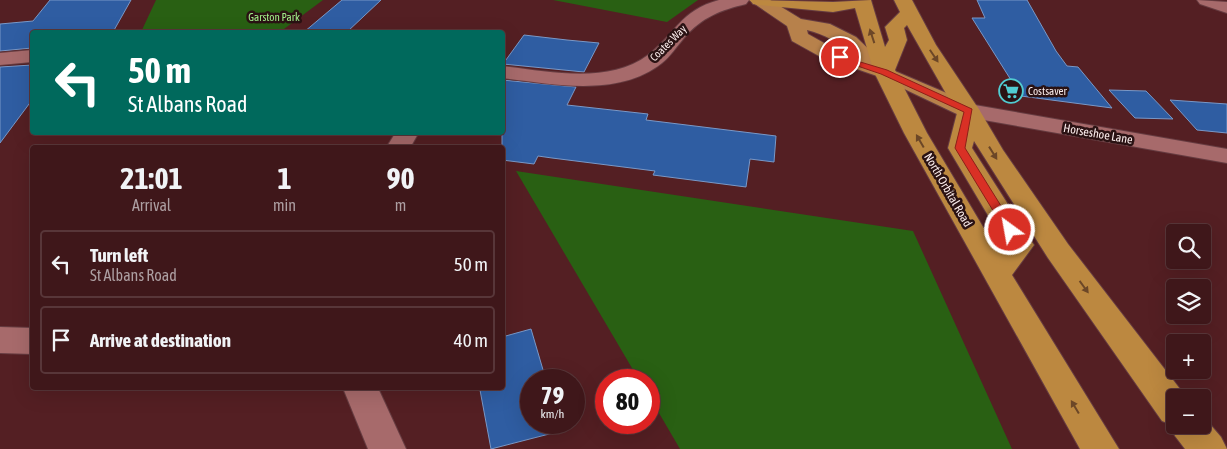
<!DOCTYPE html>
<html lang="en">
<head>
<meta charset="utf-8">
<style>
  body { margin:0; font-family:"Asap Condensed",sans-serif; background:#462023; color:#f1f3f6; height:100vh; display:flex; flex-direction:column; font-size:19px; white-space:nowrap }
  * { box-sizing:border-box; margin:0 }
  p { font-size:16px; color:#ad9fa2 }
  .icon { flex:none; width:28px; height:28px; fill:none; stroke:currentColor; stroke-width:2; stroke-linecap:round; stroke-linejoin:round }
  .map { position:relative; flex:1; overflow:hidden }
  .details { position:absolute; left:30px; top:145px; width:475px; height:245px; display:flex; flex-direction:column; background:#3f171a; border-radius:5px; box-shadow:0 5px 20px #0002,0 0 0 1px #583639 }
  .details>* { flex:none }
  .hud { position:absolute; left:30px; top:30px; width:475px; height:105px; border-radius:5px; box-shadow:0 5px 20px #0002,0 0 0 1px #583639; background:#00695c; color:#fff; overflow:hidden }
  .buttons { position:absolute; left:1166px; top:224px; display:grid; gap:10px }
  .buttons a { display:grid; place-items:center; width:45px; height:45px; border-radius:5px; background:#3f171a; box-shadow:0 5px 20px #0002,0 0 0 1px #583639; font-size:25px }
  .speed { position:absolute; left:520px; top:369px; display:flex; gap:10px; font-size:25px; font-weight:700; text-align:center }
  .speed>* { display:grid; place-content:center; width:65px; height:65px; border-radius:50%; background:#3f171a; box-shadow:0 5px 20px #0002,0 0 0 1px #583639; line-height:1 }
  .speed small { font-size:12px; font-weight:400 }
  .speed .limit { border:8px solid #d22; background:#fff; color:#111 }
  .pin { position:absolute; display:grid; place-items:center; width:42px; height:42px; color:#fff; margin:-21px; border:2px solid #fff; border-radius:50%; box-shadow:0 1px 5px #0007 }
  .me { position:absolute; width:55px; margin:-28px; rotate:328deg; stroke-linejoin:round; filter:drop-shadow(0 0 4px #0008) }
  .turn { display:flex; align-items:center; gap:18px; height:105px; padding:0 15px; font-size:22px }
  .turn .icon { width:65px; height:65px; stroke-width:2.5 }
  .turn b { display:block; font-size:35px; line-height:42px }
  .eta { display:flex; justify-content:space-evenly; align-items:center; height:85px; text-align:center }
  .eta b { font-size:30px; font-weight:700; line-height:35px }
  ul { padding:0; list-style:none }
  li { display:flex; align-items:center; gap:15px; height:68px; margin:0 10px 8px; padding:0 5px; border:2px solid #583639; border-radius:5px }
  li div { flex:1 }
  li b { display:block; font-size:19px }
  li em { font-style:normal }
  .map>svg:first-child { display:block }
  .green { fill:#296013 }
  .building { fill:#2f5da2; stroke:#7998c7 }
  .lines { fill:none; stroke-linecap:round; stroke-linejoin:round }
  .minor-casing { stroke:#663c41; stroke-width:2 }
  .tertiary-casing { stroke:#663c41; stroke-width:2 }
  .primary-casing { stroke:#663c41; stroke-width:2 }
  .trunk-casing { stroke:#663c41; stroke-width:2 }
  .minor { fill:#a76a6b; fill-rule:evenodd }
  .tertiary { fill:#a76a6b; fill-rule:evenodd }
  .primary { fill:#b7814b; fill-rule:evenodd }
  .trunk { fill:#bc8840; fill-rule:evenodd }
  .oneway { fill:#6c4727 }
  .route { fill:#d93025; stroke:#8d1f18 }
  .labels { text-anchor:middle; dominant-baseline:central; stroke-width:5; stroke-linejoin:round; paint-order:stroke }
  .far-park-label { font-size:11px; fill:#a2ef8a; stroke:#2a1213 }
  .far-street-label { font-size:11px; fill:#fceeed; stroke:#2a1213 }
  .far-poi-label { font-size:11px; fill:#fceeed; stroke:#2a1213; text-anchor:start }
  .street-label { font-size:12px; fill:#fceeed; stroke:#2a1213 }
</style>
</head>
<body>
<div class="map">
<svg width="1227" height="449" viewBox="0 0 1227 449">
  <rect width="100%" height="100%" fill="#541f23"/>
  <g class="green">
    <path d="M156,0H323L280,32L216,31L141,32Z"/>
    <path d="M553,0H698L667,22Z"/>
    <path d="M516,171L913,231L1012,449H680L649,396V380H639Z"/>
  </g>
  <g class="building">
    <path d="M50,0H131L113,32H32V48L0,51V24L33,21Z"/>
    <path d="M342,0H381L347,32H304Z"/>
    <path d="M977,0H1027L1056,51L1067,66L1078,67L1112,108L1021,96L972,18H985Z"/>
    <path d="M524,35L567,40L599,43L584,72L503,64Z"/>
    <path d="M32,65V100L0,143V67Z"/>
    <path d="M502,80L576,87L567,105L648,114L646,120L776,136L774,162L750,159L746,187L653,175L655,171L552,158L538,156L534,164L502,160Z"/>
    <path d="M1109,90L1146,91L1173,119L1135,118Z"/>
    <path d="M1170,100L1227,104V133L1197,130Z"/>
    <path d="M531,329L546,380H531V422H554L557,432L491,449L480,390L502,388V337Z"/>
  </g>
  <g class="lines">
    <g class="minor-casing">
      <g id="minor">
        <path d="M719,0H749L746,4C721,10 702,17 684,38C677,46 670,57 662,63C618,98 553,84 502,78V66C548,71 608,85 648,55C677,33 679,11 719,0Z"/>
        <path d="M1197,0L1227,2V13L1200,4Z"/>
        <path d="M32,50V62L0,65V53Z"/>
        <path d="M396,132H419L410,148H386Z"/>
        <path d="M0,327L32,328V354L0,353Z"/>
        <path d="M343,388H378L406,449H368Z"/>
      </g>
    </g>
    <g class="tertiary-casing">
      <path id="tertiary" d="M969,104L1227,149V163L961,116L958,111L961,106Z"/>
    </g>
    <g class="primary-casing">
      <path id="primary" d="M749,0H770L801,19L830,24L856,37L879,59L876,63L977,106L980,111L977,116L969,118L961,116L877,76L819,56L792,41L787,26ZM807,30C824,34 840,43 853,55L833,48L808,34Z"/>
    </g>
    <g class="trunk-casing">
      <path id="trunk" d="M750,0L833,2L871,0L885,47L889,40L885,27L900,12L894,0H912L936,45L980,111L1003,150L1068,244L1187,398H1175V425H1202V415L1221,437L1227,449H1185L1175,436L1170,424L1162,421L1048,258L974,141L972,148L1034,245L1012,275L1119,449H1080L904,133L874,72L855,8L833,12L759,5L753,4ZM907,25L957,113L948,148L1005,244L998,252L927,133L895,70L907,40L904,28Z"/>
    </g>
    <use href="#minor" class="minor"/>
    <use href="#tertiary" class="tertiary"/>
    <use href="#primary" class="primary"/>
    <use href="#trunk" class="trunk"/>
  </g>
  <defs><path id="oneway-solid" d="M-6-.8H1V-3.2L6.5 0L1 3.2V.8H-6Z" transform="scale(1.25)"/></defs>
  <g class="oneway">
    <use href="#oneway-solid" transform="translate(872 36) rotate(-108)"/>
    <use href="#oneway-solid" transform="translate(934 56) rotate(56)"/>
    <use href="#oneway-solid" transform="translate(920 141) rotate(-120)"/>
    <use href="#oneway-solid" transform="translate(993 153) rotate(58)"/>
    <use href="#oneway-solid" transform="translate(1084 287) rotate(54)"/>
    <use href="#oneway-solid" transform="translate(1075 407) rotate(-121)"/>
  </g>
  <path class="route" d="M837,55L887,70L972,109L965,148L1016,230L1014,232H1006L955,148L964,112L881,74L837,59Z"/>
  <defs>
    <g id="supermarket-ring" transform="scale(1.25)"><circle r="9.5" fill="#2a1213" stroke="#51ccd1" stroke-width="1.5"/><path d="M-6-5.5h2.5l.6 2H6L4.5 2H-2.5L-4.4-4H-6ZM-1.5 3.2a1.3 1.3 0 1 0 .1 0ZM3 3.2a1.3 1.3 0 1 0 .1 0Z" fill="#51ccd1"/></g>
  </defs>
  <g fill-rule="evenodd">
    <use href="#supermarket-ring" x="1011" y="91"/>
  </g>
  <g class="labels">
    <g class="far-park-label">
      <text x="274" y="17">Garston Park</text>
    </g>
    <g class="far-street-label">
      <text transform="translate(668 43) rotate(-45)">Coates Way</text>
    </g>
    <g class="far-poi-label">
      <text x="1028" y="91">Costsaver</text>
    </g>
    <g class="street-label">
      <text transform="translate(1098 134) rotate(10)">Horseshoe Lane</text>
      <text transform="translate(948 190) rotate(60)">North Orbital Road</text>
    </g>
  </g>
</svg>
<div class="buttons">
<a><svg class="icon" aria-label="search" viewBox="0 0 24 24"><circle cx="10" cy="10" r="6"/><path d="M15 15l6 6"/></svg></a>
<a><svg class="icon" aria-label="layers" viewBox="0 0 24 24"><path d="M12 4l9 5-9 5-9-5zM3 14l9 5 9-5"/></svg></a>
<a>+</a>
<a>−</a>
</div>
<div class="speed"><div>79<small>km/h</small></div><div class="limit">80</div></div>
<div class="pin" style="left:840px;top:57px;background:#d93025"><svg class="icon" aria-label="arrive" viewBox="0 0 24 24"><path d="M6 21V4h12l-3 4 3 4H6"/></svg></div>
<svg class="me" style="left:1010px;top:230px" viewBox="-20 -20 40 40"><circle r="17" fill="#d93025" stroke="#fff" stroke-width="3"/><path d="M0-11L8 9 0 5-8 9z" fill="#fff"/></svg>
<div class="hud">
<div class="turn"><svg class="icon" aria-label="left" viewBox="0 0 24 24"><path d="M17 20v-9H6M10 6l-5 5 5 5"/></svg><div><b>50 m</b>St Albans Road</div></div>
</div>
<section class="details">
<div class="eta">
<div><b>21:01</b><p>Arrival</p></div>
<div><b>1</b><p>min</p></div>
<div><b>90</b><p>m</p></div>
</div>
<ul>
<li><svg class="icon" aria-label="left" viewBox="0 0 24 24"><path d="M17 20v-9H6M10 6l-5 5 5 5"/></svg><div><b>Turn left</b><p>St Albans Road</p></div><em>50 m</em></li>
<li><svg class="icon" aria-label="arrive" viewBox="0 0 24 24"><path d="M6 21V4h12l-3 4 3 4H6"/></svg><div><b>Arrive at destination</b></div><em>40 m</em></li>
</ul>
</section>
</div>
</body>
</html>
